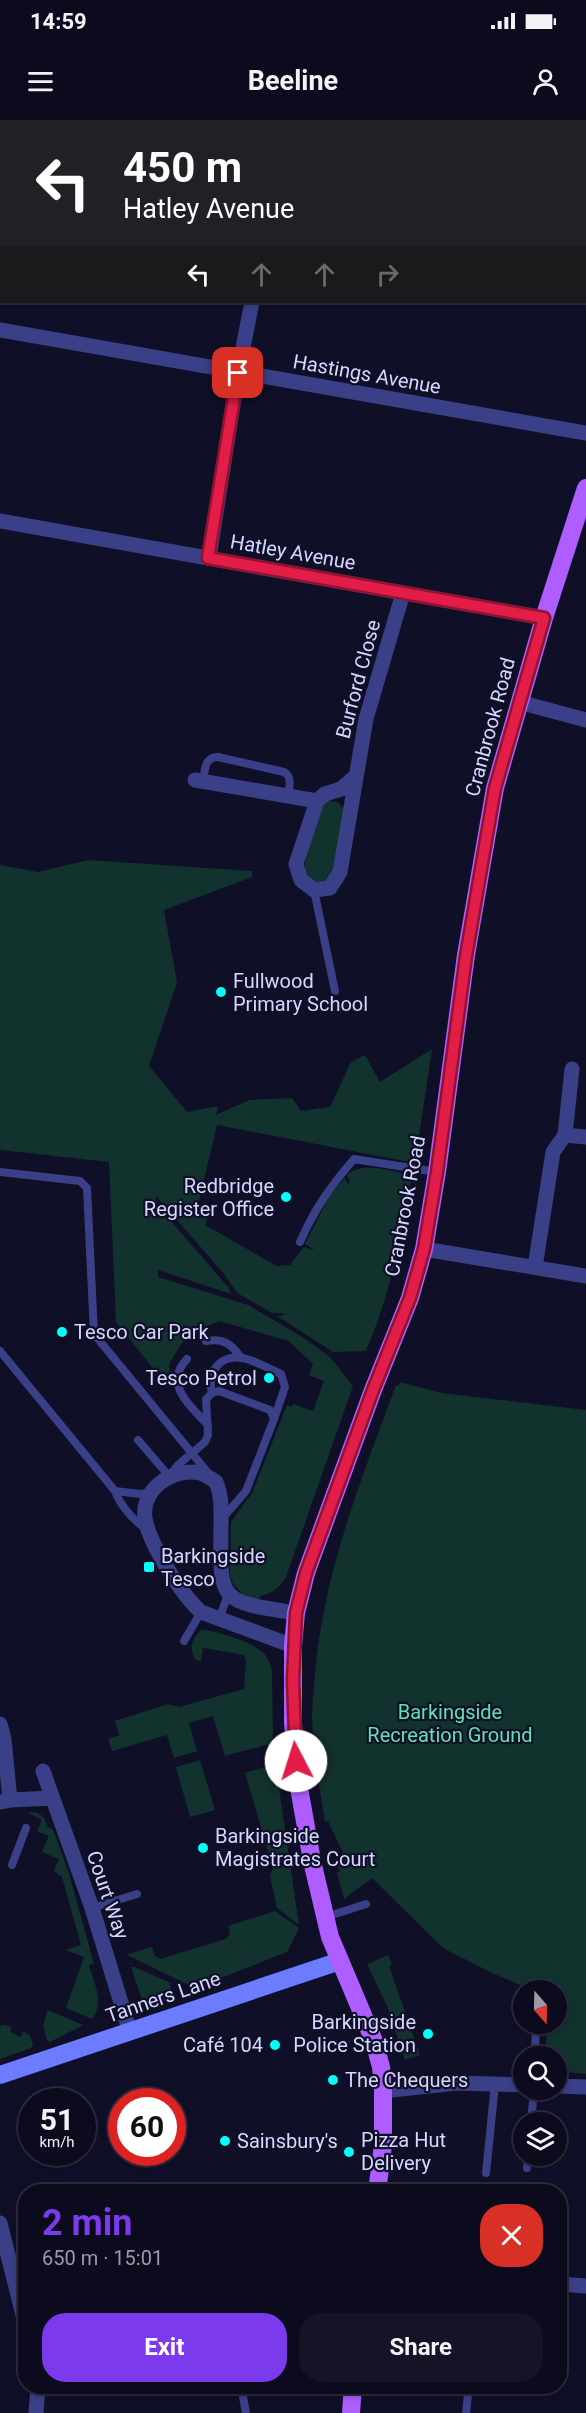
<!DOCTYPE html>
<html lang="en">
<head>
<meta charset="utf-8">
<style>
  body { margin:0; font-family:Roboto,sans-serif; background:#151427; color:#f1f3f6; height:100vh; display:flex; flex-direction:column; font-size:22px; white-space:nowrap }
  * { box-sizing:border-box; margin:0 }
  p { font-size:20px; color:#9a9ba4 }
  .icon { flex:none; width:33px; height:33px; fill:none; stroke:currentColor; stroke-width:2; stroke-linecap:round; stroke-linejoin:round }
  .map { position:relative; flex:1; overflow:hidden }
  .side { position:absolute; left:18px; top:2064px; width:549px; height:210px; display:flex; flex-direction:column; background:#0c0b1e; border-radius:24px; box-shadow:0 3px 9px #0003,0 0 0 2px #2c2b3c }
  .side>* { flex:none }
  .hud { position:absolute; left:0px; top:0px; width:586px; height:183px; box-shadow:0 3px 9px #0003,0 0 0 2px #2c2b3c; background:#202124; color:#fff; overflow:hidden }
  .needle { width:39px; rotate:160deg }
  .fabs { position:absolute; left:513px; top:1860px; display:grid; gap:12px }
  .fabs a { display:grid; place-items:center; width:54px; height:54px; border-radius:50%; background:#0c0b1e; box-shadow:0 3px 9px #0003,0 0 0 2px #2c2b3c; font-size:30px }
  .speed { position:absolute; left:18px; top:1968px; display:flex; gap:12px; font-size:30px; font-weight:700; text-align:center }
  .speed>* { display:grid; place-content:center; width:78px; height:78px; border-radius:50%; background:#0c0b1e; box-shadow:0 3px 9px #0003,0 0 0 2px #2c2b3c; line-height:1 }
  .speed small { font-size:15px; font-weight:400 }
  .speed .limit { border:9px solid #d22; background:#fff; color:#111 }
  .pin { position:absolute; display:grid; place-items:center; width:51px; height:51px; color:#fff; margin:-26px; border-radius:12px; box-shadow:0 3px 9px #0006 }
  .me { position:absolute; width:66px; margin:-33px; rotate:355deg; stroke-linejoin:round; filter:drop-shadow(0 0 4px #0008) }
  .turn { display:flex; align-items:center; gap:21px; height:126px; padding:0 24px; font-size:27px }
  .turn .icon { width:78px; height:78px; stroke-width:2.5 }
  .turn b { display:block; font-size:42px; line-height:51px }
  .lanes { display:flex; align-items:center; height:57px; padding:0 24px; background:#0003; justify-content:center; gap:30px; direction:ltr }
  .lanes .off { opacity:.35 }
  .round { display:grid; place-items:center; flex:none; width:63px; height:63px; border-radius:24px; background:#151427 }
  .headline { display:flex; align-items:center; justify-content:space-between; height:102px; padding:0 24px }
  h1 { font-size:36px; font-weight:700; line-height:45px; color:#7c3aed }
  .primary-button { display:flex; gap:12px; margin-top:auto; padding:12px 24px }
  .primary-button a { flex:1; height:69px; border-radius:24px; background:#7c3aed; color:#fff; font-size:24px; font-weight:700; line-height:69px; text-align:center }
  .primary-button a+a { background:#151427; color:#f1f3f6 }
  .status { display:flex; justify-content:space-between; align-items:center; height:42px; padding:0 30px; background:#0c0b1e; direction:ltr }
  .status svg { height:16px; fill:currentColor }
  header { display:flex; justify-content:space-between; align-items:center; height:78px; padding:0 24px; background:#0c0b1e; font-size:27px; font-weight:700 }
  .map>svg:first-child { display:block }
  .green { fill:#12322d }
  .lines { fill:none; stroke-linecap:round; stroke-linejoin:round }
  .lane { stroke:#394088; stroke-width:8 }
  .street { stroke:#394088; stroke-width:15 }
  .secondary { stroke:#6d7cff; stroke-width:18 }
  .primary { stroke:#ae5dff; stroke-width:18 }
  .route-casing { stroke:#92132f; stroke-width:15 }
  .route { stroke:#e11d48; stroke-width:10 }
  .poi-dot { fill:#02fff8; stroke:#100f28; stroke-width:2 }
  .labels { text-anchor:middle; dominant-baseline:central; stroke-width:4.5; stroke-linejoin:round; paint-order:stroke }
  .street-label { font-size:20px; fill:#d6d7ff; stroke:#100f28 }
  .poi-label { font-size:20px; fill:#d6d7ff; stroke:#100f28; text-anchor:start }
  .park-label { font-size:20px; fill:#5ee3b1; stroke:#100f28 }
</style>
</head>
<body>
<div class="status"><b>14:59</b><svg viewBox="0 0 49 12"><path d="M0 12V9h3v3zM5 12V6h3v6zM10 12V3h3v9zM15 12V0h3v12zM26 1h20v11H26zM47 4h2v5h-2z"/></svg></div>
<header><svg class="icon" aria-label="menu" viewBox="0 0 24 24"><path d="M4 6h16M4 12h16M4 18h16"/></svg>Beeline<svg class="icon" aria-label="person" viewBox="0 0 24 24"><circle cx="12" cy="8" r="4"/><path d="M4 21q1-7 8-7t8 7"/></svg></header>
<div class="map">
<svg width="586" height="2293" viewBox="0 0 586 2293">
  <rect width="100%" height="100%" fill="#100f28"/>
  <g class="green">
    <path d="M328,681C337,681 341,683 344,691L334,751L326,761C284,772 318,703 323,686Z"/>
    <path d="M88,740L252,751V757L164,790L177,862L149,946L187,992L218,986L216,995L249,980L292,978L301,991L330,987L351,942L365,935L380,962L432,929L415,1043L217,1005L197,1089L210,1093L205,1105L277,1146L290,1145L304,1127L315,1130L305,1124L330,1075L345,1058L348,1064L350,1063L347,1055C363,1041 393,1051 412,1056C402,1116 390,1175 366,1231L333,1232L277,1196L284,1195L283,1193H272L237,1173L224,1154L156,1076V1084L229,1168L231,1174L158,1150V1157L248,1185L304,1218L330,1237L353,1266L286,1457C279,1468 273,1473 260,1476V1480L246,1477L233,1464L230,1455L231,1402L252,1373L287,1285L292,1287L293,1284L313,1291L324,1261L309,1255L313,1244L289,1221L219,1201L187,1215L170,1242L168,1267L116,1202L109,1042L0,1030V745L38,752Z"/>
    <path d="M400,1262L441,1273L586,1290V1954L557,1951L556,1936H544L548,1904H556V1870H532L490,1852L443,1828L372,1758L344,1779L337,1753L340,1751L338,1747L342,1745L341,1742L346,1739L328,1701H325C319,1667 313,1631 312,1597C312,1583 314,1569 315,1555C323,1454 361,1360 396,1265L398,1266Z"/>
    <path d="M201,1510C215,1510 251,1522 261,1531C268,1537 271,1543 272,1552L273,1623L225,1636L213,1596L189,1603L197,1631L174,1638L167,1615L112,1631L108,1619L119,1615L115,1601L168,1584L179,1587L244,1569L246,1540L244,1535L203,1528L201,1541L196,1540C188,1530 192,1518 201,1510Z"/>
    <path d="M200,1640L215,1690L190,1697L176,1647Z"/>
    <path d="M276,1644L277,1654L299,1805L277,1788L270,1756L273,1748L245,1653Z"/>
    <path d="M27,1692C40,1692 43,1694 48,1707L53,1710L68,1750L94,1844L89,1845C94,1863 105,1883 92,1899L66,1888L84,1837L65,1830L81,1825L62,1757L54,1751L59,1739L42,1732L49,1716L37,1711L42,1700Z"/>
    <path d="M275,1791L299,1808L287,1832L195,1868L129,1836L128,1834L152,1827L154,1835L160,1839L226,1819L230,1814L228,1806Z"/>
    <path d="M388,1835L392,1844L389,1846L420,1935L405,1940L387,1886L367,1844Z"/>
    <path d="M131,1847H134L169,1862L174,1877L151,1886L143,1883Z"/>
    <path d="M48,1890L83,1905L50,1922L47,1921L43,1905Z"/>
    <path d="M4,1905L12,1907L10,1912L21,1917L23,1911L30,1916L33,1925L31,1928L0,1939V1906Z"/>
  </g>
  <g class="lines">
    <g class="lane">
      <path d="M203,662C205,650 204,637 218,637L284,652C293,657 289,668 288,677"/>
      <path d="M314,770L335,871"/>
      <path d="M0,1052L80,1061L87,1068L94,1214L209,1354"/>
      <path d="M300,1122C315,1088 330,1067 354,1039L437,1052"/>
      <path d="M206,1221C223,1218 232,1224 241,1238"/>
      <path d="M0,1231L115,1371C120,1385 133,1400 145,1408"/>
      <path d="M187,1239C163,1264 190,1286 208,1305"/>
      <path d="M212,1273C207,1253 219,1234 242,1238C255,1240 269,1249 281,1254L285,1267L274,1299"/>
      <path d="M138,1320L169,1356L178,1345L205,1322L208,1315L206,1279L212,1273L219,1271L270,1290L274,1299L246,1371L222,1399"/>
      <path d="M115,1371L140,1374L149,1373"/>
      <path d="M219,1499L228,1475"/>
      <path d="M184,1521L201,1492"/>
      <path d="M12,1745L26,1708"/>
      <path d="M92,1788L137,1774"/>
      <path d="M326,1797L366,1784"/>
      <path d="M535,1936L536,1904"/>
      <path d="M531,2002L534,1970"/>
      <path d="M527,2048L528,2036"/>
      <path d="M486,2053L495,1964"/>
      <path d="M241,2266L246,2293"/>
      <path d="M466,2293L469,2266"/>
    </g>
    <g class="street">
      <path d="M149,2V0"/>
      <path d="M0,19H2"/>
      <path d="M585,134L586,135"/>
      <path d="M0,210L586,313"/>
      <path d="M0,401L544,498"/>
      <path d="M209,438L238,253L252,182"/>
      <path d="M519,582L586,600"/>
      <path d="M356,656L341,669L325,674L317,681L296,744L301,760L314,770L330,768L340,752L366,599L403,473"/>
      <path d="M195,660L317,681"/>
      <path d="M565,1015L572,949"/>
      <path d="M424,1129L586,1156"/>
      <path d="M535,1147L553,1032L565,1015L586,1017"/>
      <path d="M293,1526L201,1492C182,1475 149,1424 145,1398C141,1369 173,1347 200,1353C205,1354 211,1359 216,1362C222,1376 221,1389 221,1403C220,1482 217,1481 296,1493"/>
      <path d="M0,1604L4,1619L10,1680"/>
      <path d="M43,1651L92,1788L130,1912"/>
      <path d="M1,1682L10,1680L52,1678"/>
      <path d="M556,1966L586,1967"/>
      <path d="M383,1971L456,1963L524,1965"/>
      <path d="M0,2103L26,2207"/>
      <path d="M560,2164L586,2166"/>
      <path d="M36,2293L38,2266"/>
    </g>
    <path class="secondary" d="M0,1955L340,1841"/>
    <g class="primary">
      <path d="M377,2072L383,2025V1971L381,1947L374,1921L330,1817L312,1741L298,1662L293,1603V1526L296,1493L306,1453L373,1270L410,1178L424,1129L437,1052L466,835L495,668L544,498L586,368"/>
      <path d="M351,2293L353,2266"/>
    </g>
  </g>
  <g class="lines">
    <g class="route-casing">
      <path id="route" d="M238,253L208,438L544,498L495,668L466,836L437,1052L424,1129L410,1178L373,1270L306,1453L296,1493L293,1560L296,1641"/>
    </g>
    <use href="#route" class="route"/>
  </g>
  <g class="poi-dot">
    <circle cx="221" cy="872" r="6"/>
    <circle cx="286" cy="1077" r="6"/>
    <circle cx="62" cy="1212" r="6"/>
    <circle cx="269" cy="1258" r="6"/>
    <rect x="143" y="1441" width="12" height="12" rx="3"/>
    <circle cx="203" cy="1728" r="6"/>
    <circle cx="428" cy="1914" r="6"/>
    <circle cx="275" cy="1925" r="6"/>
    <circle cx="333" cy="1960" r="6"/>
    <circle cx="225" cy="2021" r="6"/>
    <circle cx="349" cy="2032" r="6"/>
  </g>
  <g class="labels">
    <g class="street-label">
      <text transform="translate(367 254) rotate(10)">Hastings Avenue</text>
      <text transform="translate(293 432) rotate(10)">Hatley Avenue</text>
      <text transform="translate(358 559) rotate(-75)">Burford Close</text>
      <text transform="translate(490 607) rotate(-75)">Cranbrook Road</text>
      <text transform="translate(405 1086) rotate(-79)">Cranbrook Road</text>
      <text transform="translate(108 1775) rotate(71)">Court Way</text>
      <text transform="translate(163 1877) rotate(-19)">Tanners Lane</text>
    </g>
    <g class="poi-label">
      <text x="233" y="861">Fullwood<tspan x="233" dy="23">Primary School</tspan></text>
      <text x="274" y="1066" text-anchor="end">Redbridge<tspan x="274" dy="23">Register Office</tspan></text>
      <text x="74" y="1212">Tesco Car Park</text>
      <text x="257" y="1258" text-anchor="end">Tesco Petrol</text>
      <text x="161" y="1436">Barkingside<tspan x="161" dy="23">Tesco</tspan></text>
      <text x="215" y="1716">Barkingside<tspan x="215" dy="23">Magistrates Court</tspan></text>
      <text x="416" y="1902" text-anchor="end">Barkingside<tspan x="416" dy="23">Police Station</tspan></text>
      <text x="263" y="1925" text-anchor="end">Café 104</text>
      <text x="345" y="1960">The Chequers</text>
      <text x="361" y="2020">Pizza Hut<tspan x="361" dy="23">Delivery</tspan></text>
      <text x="237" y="2021">Sainsbury's</text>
    </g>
    <g class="park-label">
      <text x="450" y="1592">Barkingside<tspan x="450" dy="23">Recreation Ground</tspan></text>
    </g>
  </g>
</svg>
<div class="fabs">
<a><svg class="needle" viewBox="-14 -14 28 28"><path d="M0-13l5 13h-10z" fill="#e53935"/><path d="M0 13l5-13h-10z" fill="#9a9ba4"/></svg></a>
<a><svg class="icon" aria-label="search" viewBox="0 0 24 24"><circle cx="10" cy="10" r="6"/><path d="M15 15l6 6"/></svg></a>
<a><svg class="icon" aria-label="layers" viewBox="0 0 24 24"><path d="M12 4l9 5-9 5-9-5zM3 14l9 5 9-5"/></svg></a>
</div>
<div class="speed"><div>51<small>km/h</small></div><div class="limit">60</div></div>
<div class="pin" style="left:238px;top:253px;background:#d93025"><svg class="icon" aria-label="arrive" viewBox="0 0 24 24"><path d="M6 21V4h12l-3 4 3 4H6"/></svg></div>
<svg class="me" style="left:296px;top:1641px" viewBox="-20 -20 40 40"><circle r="19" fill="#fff"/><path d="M0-13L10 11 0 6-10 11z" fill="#e11d48"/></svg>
<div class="hud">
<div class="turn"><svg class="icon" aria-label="left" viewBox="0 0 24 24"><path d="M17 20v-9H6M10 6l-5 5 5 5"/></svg><div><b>450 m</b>Hatley Avenue</div></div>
<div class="lanes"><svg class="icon" aria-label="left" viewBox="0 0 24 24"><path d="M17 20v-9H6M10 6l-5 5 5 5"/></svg><svg class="icon off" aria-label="ahead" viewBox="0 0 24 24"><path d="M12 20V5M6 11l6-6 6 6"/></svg><svg class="icon off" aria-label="ahead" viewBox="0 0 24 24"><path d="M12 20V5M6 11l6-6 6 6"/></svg><svg class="icon off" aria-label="right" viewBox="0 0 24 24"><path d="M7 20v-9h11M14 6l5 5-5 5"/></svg></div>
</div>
<section class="side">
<div class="headline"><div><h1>2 min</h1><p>650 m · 15:01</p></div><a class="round" style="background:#d93025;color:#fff"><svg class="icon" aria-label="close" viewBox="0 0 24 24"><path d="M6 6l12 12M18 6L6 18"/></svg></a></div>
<div class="primary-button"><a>Exit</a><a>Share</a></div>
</section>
</div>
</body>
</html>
